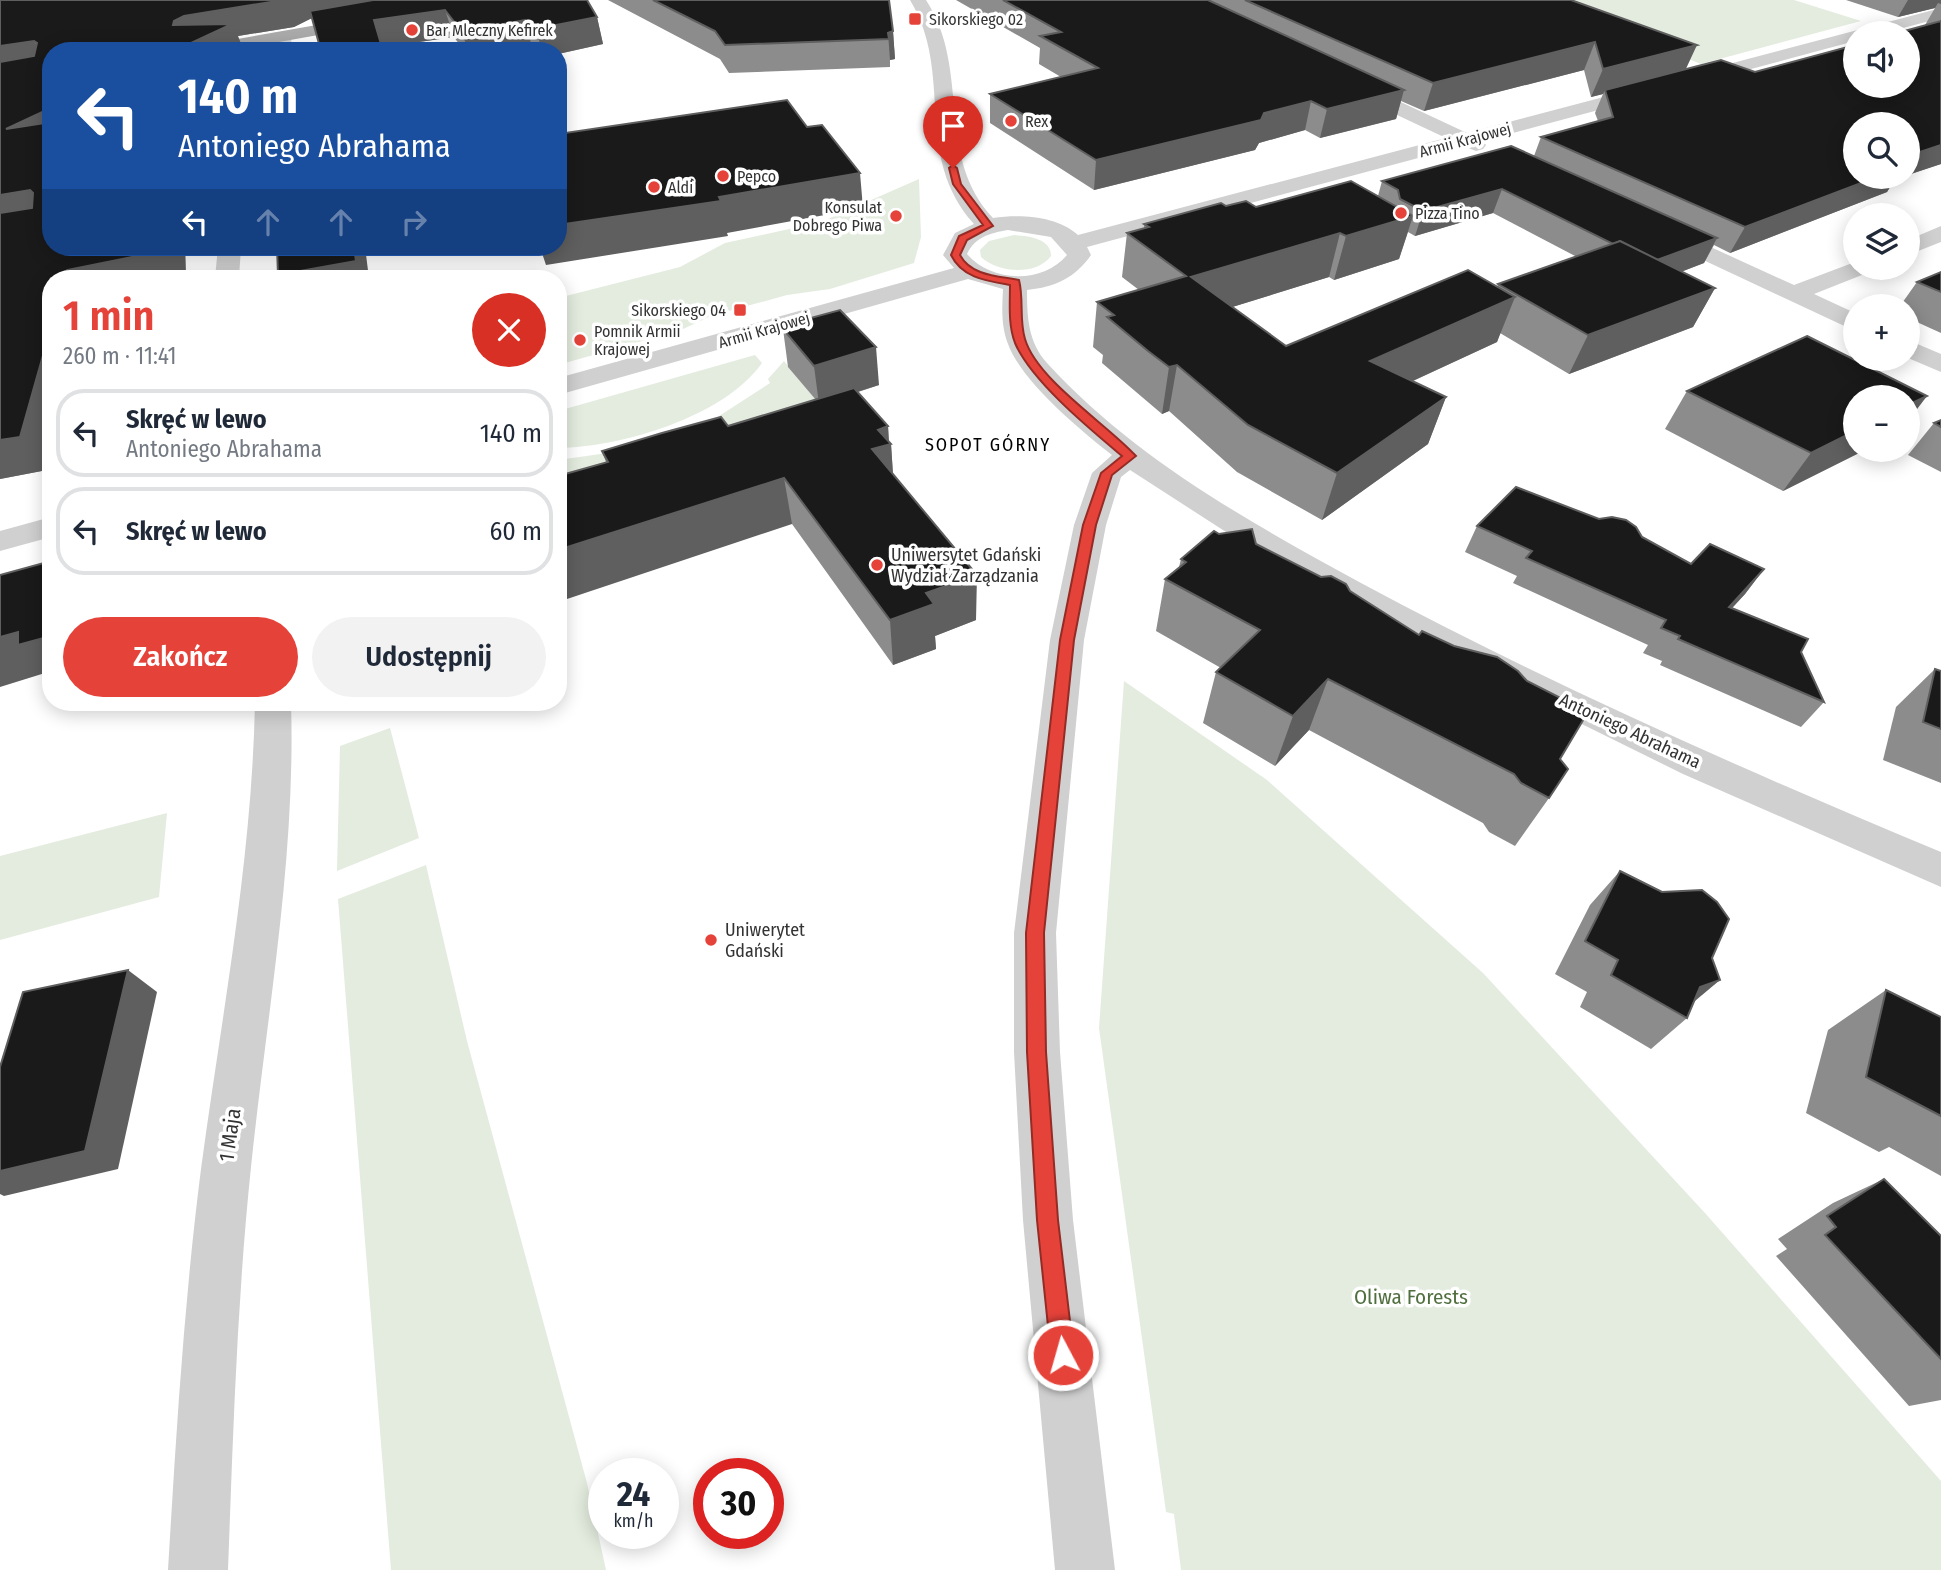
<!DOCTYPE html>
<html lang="pl">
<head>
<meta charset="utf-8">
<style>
  body { margin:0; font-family:"Fira Sans Condensed",sans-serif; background:#f2f2f3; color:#1f2937; height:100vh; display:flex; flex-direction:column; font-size:26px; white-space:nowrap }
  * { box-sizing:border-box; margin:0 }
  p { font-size:23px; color:#747a83 }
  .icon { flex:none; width:38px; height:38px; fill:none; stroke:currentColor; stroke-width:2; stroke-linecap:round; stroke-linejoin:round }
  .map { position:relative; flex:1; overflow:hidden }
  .drawer { position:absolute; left:42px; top:270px; width:525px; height:441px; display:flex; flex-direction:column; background:#fff; border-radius:28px; box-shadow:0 4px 18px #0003 }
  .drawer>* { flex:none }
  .guide { position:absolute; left:42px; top:42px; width:525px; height:214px; border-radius:28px; box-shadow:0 4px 18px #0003; background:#1a4fa0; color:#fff; overflow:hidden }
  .fabs { position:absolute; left:1843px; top:21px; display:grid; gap:14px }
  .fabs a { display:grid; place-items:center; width:77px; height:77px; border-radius:50%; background:#fff; box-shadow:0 4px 18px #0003; font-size:35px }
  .speed { position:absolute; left:588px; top:1458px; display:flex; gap:14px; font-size:35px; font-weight:700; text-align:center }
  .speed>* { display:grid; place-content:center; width:91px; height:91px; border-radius:50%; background:#fff; box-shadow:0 4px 18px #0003; line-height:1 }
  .speed small { font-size:18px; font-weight:400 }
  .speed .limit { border:10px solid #d22; background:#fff; color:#111 }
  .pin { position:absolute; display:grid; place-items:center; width:60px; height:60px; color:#fff; margin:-72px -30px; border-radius:50% 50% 50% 0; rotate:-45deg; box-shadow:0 0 7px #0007 }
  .pin .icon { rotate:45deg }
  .me { position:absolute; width:77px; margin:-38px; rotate:354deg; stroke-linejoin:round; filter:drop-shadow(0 0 5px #0008) }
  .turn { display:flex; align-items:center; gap:24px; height:147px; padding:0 21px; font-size:32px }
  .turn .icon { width:91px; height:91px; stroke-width:2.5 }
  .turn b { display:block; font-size:49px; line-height:60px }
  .lanes { display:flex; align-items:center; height:66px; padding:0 21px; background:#0003; justify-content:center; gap:35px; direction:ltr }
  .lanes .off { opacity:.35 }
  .round { display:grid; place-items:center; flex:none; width:74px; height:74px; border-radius:37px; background:#f2f2f3 }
  .summary { display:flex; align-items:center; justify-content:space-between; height:119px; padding:0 21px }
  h1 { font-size:42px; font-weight:600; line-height:52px; color:#e54239 }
  .cta { display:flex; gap:14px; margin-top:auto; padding:14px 21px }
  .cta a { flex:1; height:80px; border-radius:42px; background:#e54239; color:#fff; font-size:28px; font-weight:600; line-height:80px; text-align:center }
  .cta a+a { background:#f2f2f3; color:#1f2937 }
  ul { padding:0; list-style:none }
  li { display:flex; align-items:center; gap:21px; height:88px; margin:0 14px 10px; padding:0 7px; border:4px solid #e0e1e3; border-radius:28px }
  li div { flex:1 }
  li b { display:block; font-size:26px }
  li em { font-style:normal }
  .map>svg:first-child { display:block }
  .green { fill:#e4ecdf }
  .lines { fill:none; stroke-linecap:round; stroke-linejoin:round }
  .minor-tunnel { stroke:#d6d6d6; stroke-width:18; stroke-dasharray:18 10; stroke-linecap:butt }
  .minor { fill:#d0d0d0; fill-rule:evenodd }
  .major { fill:#ababab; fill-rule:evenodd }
  .wall { fill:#8c8c8c; fill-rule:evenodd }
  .shaded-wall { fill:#5f5f5f }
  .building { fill:#1a1a1a; stroke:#5f5f5f; stroke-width:2 }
  .route { fill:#e54239; stroke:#952b25; stroke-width:2 }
  .poi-dot { fill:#e54239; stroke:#fff; stroke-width:2.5 }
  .labels { text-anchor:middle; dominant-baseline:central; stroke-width:7; stroke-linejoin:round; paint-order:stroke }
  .far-poi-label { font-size:16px; fill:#333; stroke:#fff; text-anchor:start }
  .far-street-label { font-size:16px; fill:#333; stroke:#fff }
  .far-quarter-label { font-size:18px; letter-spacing:2px; fill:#000; stroke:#fff }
  .poi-label { font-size:18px; fill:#333; stroke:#fff; text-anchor:start }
  .street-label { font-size:18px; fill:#333; stroke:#fff }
  .near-street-label { font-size:21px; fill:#333; stroke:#fff }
  .near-park-label { font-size:21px; fill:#506f3f; stroke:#fff }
</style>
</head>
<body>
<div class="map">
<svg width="1941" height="1570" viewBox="0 0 1941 1570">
  <rect width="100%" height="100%" fill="#fff"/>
  <g class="green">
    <path d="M1543,0H1794L1861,21L1701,64Z"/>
    <path d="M919,179L921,237L914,263L830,289L787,295L711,316L681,330L558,365V298L680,267L725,243L821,222Z"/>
    <path d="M1014,235C1028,236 1051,238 1051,256C1036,276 998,273 981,257L980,250L989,241Z"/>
    <path d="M755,355L762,363C724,417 621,447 558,448V411Z"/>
    <path d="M784,361L839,427L686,433L716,418L770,383L768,379Z"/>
    <path d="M636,449L558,502V460Z"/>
    <path d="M1124,681L1267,780L1483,973L1705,1213L1941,1481V1570H1181L1174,1514L1166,1512L1099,1028Z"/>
    <path d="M390,728L419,838L337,871L340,746Z"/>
    <path d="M167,813L159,897L0,940V856Z"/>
    <path d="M426,865L467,1041L587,1483L606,1570H391L338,899Z"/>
  </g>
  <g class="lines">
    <path class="minor-tunnel" d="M282,51L283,20"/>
    <g class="minor">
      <path d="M910,0H926C972,71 934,155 993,218C1021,214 1057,216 1078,235L1446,138L1346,91L1344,87L1346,83H1360L1467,133L1941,8V18L1884,33H1855V41L1483,141L1486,145L1483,149L1476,151L1463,146L1087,247L1091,255C1075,278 1055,287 1027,290C1027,317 1028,342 1047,363C1135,459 1248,521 1361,583C1549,684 1744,770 1941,852V887L1683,774L1444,656L1257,552L1130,470L1121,477L1106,525L1084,640L1056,933L1060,1052L1073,1220L1115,1570H1055L1023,1220L1014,1052V933L1050,640L1074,525L1092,473L1112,455C1080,430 1022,382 1008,344C1001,326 1002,308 1003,289L968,279L558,395V378L954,268L943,255L955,233L974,224C912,155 955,74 910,0ZM1008,230L1051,237L1067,255C1043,284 992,283 967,254C975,237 990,233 1008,230Z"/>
      <path d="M1660,224L1794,285L1855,262V268H1871L1867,273L1814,294L1855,313V331L1652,236L1649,231L1652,226Z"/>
      <path d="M1941,226V242L1908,255V240Z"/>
      <path d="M218,247H241L239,278H215Z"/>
      <path d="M1908,340L1941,354V372L1908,358Z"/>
      <path d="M51,517V537L0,551V531Z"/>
      <path d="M255,702H291C296,858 267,1012 251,1167C237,1301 233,1436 228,1570H168C176,1436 184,1302 201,1169C222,1013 252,860 255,702Z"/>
    </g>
    <path class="major" d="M368,16L374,17L376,21L374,25L229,51H189L198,46Z"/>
  </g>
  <g class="wall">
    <path d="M0,0H587L597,17L603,44L558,54V51H536L532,47L515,51H464L454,37L384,47L312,18L294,27L238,36L51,51L185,247L186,278H51L47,470L0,479Z"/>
    <path d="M608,0H889L893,31L895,59L890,60V67L729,73L720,59Z"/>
    <path d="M956,0H1571L1686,69L1755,72L1926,25H1925L1935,8L1898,17L1846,0H1941V164L1895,179L1887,192L1730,253L1714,245L1704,263L1681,272L1715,288L1693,327L1569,374L1500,333L1497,342L1413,381L1446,397L1428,444L1322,520L1237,472L1169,411L1162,414L1102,363L1103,355L1093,347L1097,302L1139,290L1122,277L1127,233L1144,229V224L1226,206L1256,207L1378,196L1382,181L1534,156L1541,137L1598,121L1595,113L1603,94L1591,97L1584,70L1424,111L1401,101L1396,119L1320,138L1305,130L1259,143L1255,150L1094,190L990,123V94L1061,77L1039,64L1040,48ZM1493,213L1577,257L1498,284L1497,287L1286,346L1232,307L1329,277L1334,280L1399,259L1408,232L1415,236Z"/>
    <path d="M1941,272V333L1908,318V306H1900L1917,282Z"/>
    <path d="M792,323L879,385L858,392L888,426L889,442L891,444L893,474L976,620L935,636L936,649L893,665L792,524L606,462L602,451L728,426L816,400L788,367L783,329L793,327Z"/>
    <path d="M1687,391L1855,450H1865L1783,491L1665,429Z"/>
    <path d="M1941,420V472L1908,455L1934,423Z"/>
    <path d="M1477,526L1642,537L1691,564L1764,569L1745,594L1732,608L1801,652L1824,702L1801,727L1660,665L1662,661L1643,653L1648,645L1513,583L1517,576L1465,552Z"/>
    <path d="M1219,534L1256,544L1350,591L1560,759L1549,798L1515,846L1489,832L1483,823L1309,730L1275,766L1203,723L1216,672L1221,668L1156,631L1165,579L1179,567L1181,559Z"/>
    <path d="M1935,669L1941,671V783L1883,760L1896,707Z"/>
    <path d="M1620,871L1662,892L1694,1001L1687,1018L1651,1049L1580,1007L1587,992L1555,974L1590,905Z"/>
    <path d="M1886,990L1941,1017V1176L1889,1147L1879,1152L1806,1113L1828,1030Z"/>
    <path d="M1884,1179L1941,1236V1400L1909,1406L1776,1256L1787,1249L1778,1239L1833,1203Z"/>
  </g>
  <g class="shaded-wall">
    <path d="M283,0H448L314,17L294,27L238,36L244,51H174V21L184,16Z"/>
    <path d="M1908,0H1941V4L1938,3L1935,8L1898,17Z"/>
    <path d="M445,10L454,37L384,47L385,51H383L374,20Z"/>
    <path d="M597,17L603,44L558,54V51H542L536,29Z"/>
    <path d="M525,20L532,47L515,51H468L462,32Z"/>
    <path d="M893,31L895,59L890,60L888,33Z"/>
    <path d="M34,41L51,68L0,76V46Z"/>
    <path d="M1595,42L1584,70L1424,111L1433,83Z"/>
    <path d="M1697,45L1684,73L1605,90L1603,94L1591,97L1603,69Z"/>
    <path d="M1404,90L1396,119L1320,138L1327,109Z"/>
    <path d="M1311,101L1305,130L1259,143L1255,150L1094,190L1096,160Z"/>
    <path d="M51,108V146L6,129Z"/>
    <path d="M1941,145V164L1908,175V156Z"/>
    <path d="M860,173L863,208L727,233L728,236L546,265L540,247H558V225Z"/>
    <path d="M1877,177H1902L1895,179L1887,192L1730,253L1745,227Z"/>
    <path d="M1502,189L1493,213L1415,236L1423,211Z"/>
    <path d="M30,190L51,221L0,231V195Z"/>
    <path d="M1413,216L1399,259L1334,280L1346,236Z"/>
    <path d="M1340,233L1329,277L1184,322L1191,277Z"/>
    <path d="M1717,238L1704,263L1638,288L1651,262Z"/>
    <path d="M167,247H185L186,278H64L67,270Z"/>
    <path d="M354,247H365L369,278H280L278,275Z"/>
    <path d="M1715,288L1693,327L1569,374L1588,335Z"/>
    <path d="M1515,297L1497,342L1356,407L1370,361Z"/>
    <path d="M51,327V455L47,470L0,479V481V440Z"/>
    <path d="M876,347L879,385L819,404L814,366Z"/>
    <path d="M1177,365L1169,411L1162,414L1169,367Z"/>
    <path d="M1927,396L1908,421V405Z"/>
    <path d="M1446,397L1428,444L1322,520L1337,473Z"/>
    <path d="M888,426L889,445L891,444L894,490L872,449L878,430Z"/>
    <path d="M1855,431V450H1865L1783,491L1811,453Z"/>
    <path d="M784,478L792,524L558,602V550Z"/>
    <path d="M1764,569L1745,594L1710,632L1729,607Z"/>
    <path d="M977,575L976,620L935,636L936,649L893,665L890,620L926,593Z"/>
    <path d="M18,632L51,636V679L45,673L0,687V637Z"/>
    <path d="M1328,679L1309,730L1275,766L1293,716Z"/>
    <path d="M128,970L157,992L118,1169L4,1196L0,1194V1171Z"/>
    <path d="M1720,980L1683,1011L1700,987Z"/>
  </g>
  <g class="building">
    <path d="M0,0H283L184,16L174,21L173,25L232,24L174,51H51V108L6,129L51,122V247H167V250L67,270L64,278H51V327L20,437L0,440V213L32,208L33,193L30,190L0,195V62L34,56L37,43L34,41L0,46Z"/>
    <path d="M373,0H587L597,17L536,29L525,20L462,32L445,10L374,20L383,51H321L310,11Z"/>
    <path d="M653,0H889L893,31L888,33L889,39L725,45L715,31Z"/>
    <path d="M1003,0H1208L1404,90L1327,109L1311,101L1264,113L1261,120L1096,160L990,94L1098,68L1040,36L1061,32Z"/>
    <path d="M1245,0H1571L1697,45L1603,69L1595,42L1433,83Z"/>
    <path d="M1941,21V145L1908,156V124H1855V177H1877L1745,227L1541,137L1613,117L1605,90L1721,60L1755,72L1855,45V86H1908V33H1897Z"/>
    <path d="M787,100L807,127L822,125L860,173L719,197L721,201L558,225V134Z"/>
    <path d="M1511,146L1717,238L1657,260L1620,241L1613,244L1502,189L1423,211L1400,199L1398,190L1382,181Z"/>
    <path d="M1351,181L1413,216L1346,236L1340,233L1191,277L1286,346L1468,270L1515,297L1370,361L1446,397L1337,473L1248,425L1177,365L1169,367L1148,351L1107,317L1114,315L1097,302L1186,276L1127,233L1149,227L1144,224L1221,203L1226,206L1246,201L1256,207Z"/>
    <path d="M1620,241L1715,288L1588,335L1498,284Z"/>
    <path d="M277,247H354L356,261L278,275Z"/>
    <path d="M1941,272V292L1917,282Z"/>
    <path d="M840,310L876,347L814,366L783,329L795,327L792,323Z"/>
    <path d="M1807,336L1927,396L1908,405V397H1855V431L1811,453L1687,391Z"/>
    <path d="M854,388L888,426L878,430L891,444L872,449L977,575L926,593L934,604L890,620L784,478L558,550V476L608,462L602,451L662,433L721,417L728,426Z"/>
    <path d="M1941,420V427L1934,423Z"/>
    <path d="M1516,487L1599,519L1612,517L1626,520L1636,527L1642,537L1691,564L1710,544L1764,569L1729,607L1808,639L1801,652L1824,702L1678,639L1680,636L1661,628L1666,620L1526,558L1532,551L1477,526Z"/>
    <path d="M1252,529L1256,544L1321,577L1331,576L1346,584L1350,591L1419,635L1422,631L1454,646L1497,657L1518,671L1527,681L1588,712L1560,759L1568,769L1549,798L1521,783L1514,774L1328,679L1293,716L1216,672L1260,630L1165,579L1186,562L1181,559L1214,531L1219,534Z"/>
    <path d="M51,561V636L18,645V632L0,637V575Z"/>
    <path d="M1935,669L1941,671V729L1923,722Z"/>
    <path d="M1620,871L1662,892L1702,890L1717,902L1729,919L1712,958L1720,980L1700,987L1687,1018L1611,975L1618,960L1585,941Z"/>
    <path d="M128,970L85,1151L0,1171V1067L23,992Z"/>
    <path d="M1886,990L1941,1017V1116L1866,1077Z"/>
    <path d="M1884,1179L1941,1236V1359L1825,1235L1836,1227L1827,1216Z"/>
  </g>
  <path class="route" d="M953,165L957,168L961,184L993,226L967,240L960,255C971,276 999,276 1019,280C1024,299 1019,320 1025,339C1037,380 1108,425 1136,456L1112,475L1096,525L1074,640L1044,933L1046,1052L1058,1220L1074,1355L1071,1363L1063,1366L1055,1363L1051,1355L1037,1220L1027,1052L1026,933L1060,640L1083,525L1101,473L1122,456C1091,430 1031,381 1015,343C1008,325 1010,304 1010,285C987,281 962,278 951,255L959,236L983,225L953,184L949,168Z"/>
  <g class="poi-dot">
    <rect x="908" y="12" width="14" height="14" rx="3.5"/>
    <circle cx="412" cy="30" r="7"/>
    <circle cx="1011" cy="121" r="7"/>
    <circle cx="723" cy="176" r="7"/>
    <circle cx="654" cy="187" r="7"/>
    <circle cx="1401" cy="213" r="7"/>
    <circle cx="896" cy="216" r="7"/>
    <rect x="733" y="303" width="14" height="14" rx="3.5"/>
    <circle cx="580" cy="340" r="7"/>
    <circle cx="877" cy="565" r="7"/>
    <circle cx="711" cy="940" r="7"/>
  </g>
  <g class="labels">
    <g class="far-poi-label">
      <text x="929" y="19">Sikorskiego 02</text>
      <text x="426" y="30">Bar Mleczny Kefirek</text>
      <text x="1025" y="121">Rex</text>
      <text x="737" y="176">Pepco</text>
      <text x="668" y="187">Aldi</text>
      <text x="882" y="207" text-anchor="end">Konsulat<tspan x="882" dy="18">Dobrego Piwa</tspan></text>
      <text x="1415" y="213">Pizza Tino</text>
      <text x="726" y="310" text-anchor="end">Sikorskiego 04</text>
      <text x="594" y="331">Pomnik Armii<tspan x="594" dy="18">Krajowej</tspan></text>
    </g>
    <g class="far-street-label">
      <text transform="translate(1465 140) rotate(-15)">Armii Krajowej</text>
      <text transform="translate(764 330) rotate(-16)">Armii Krajowej</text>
    </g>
    <g class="far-quarter-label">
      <text x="988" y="445">SOPOT GÓRNY</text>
    </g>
    <g class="poi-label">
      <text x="891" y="555">Uniwersytet Gdański<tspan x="891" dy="21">Wydział Zarządzania</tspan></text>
      <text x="725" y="930">Uniwerytet<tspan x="725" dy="21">Gdański</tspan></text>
    </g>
    <g class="street-label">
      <text transform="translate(1630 731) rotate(25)">Antoniego Abrahama</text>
    </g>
    <g class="near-street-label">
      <text transform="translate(230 1135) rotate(-82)">1 Maja</text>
    </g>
    <g class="near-park-label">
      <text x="1411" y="1297">Oliwa Forests</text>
    </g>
  </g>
</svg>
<div class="fabs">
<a><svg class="icon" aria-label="sound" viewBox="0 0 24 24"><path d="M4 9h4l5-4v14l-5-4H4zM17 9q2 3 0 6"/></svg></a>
<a><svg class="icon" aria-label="search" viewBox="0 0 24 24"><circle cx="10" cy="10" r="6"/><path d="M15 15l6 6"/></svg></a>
<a><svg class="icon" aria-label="layers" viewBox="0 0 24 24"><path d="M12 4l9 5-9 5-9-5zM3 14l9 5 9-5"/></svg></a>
<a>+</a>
<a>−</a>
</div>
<div class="speed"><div>24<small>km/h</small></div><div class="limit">30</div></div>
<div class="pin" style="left:953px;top:168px;background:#d93025"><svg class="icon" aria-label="arrive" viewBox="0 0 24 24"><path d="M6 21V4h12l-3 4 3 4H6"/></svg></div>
<svg class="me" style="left:1063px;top:1355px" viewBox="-20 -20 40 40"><circle r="17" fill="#e54239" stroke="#fff" stroke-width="3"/><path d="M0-11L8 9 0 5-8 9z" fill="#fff"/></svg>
<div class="guide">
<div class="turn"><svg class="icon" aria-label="left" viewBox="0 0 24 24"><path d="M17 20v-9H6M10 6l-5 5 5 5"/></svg><div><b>140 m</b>Antoniego Abrahama</div></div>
<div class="lanes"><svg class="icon" aria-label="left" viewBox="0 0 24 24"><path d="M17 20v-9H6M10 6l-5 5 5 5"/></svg><svg class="icon off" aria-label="ahead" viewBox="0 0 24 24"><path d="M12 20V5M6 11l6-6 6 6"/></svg><svg class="icon off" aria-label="ahead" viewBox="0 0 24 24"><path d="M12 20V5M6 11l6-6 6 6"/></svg><svg class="icon off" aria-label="right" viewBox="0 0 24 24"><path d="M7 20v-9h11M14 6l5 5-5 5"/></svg></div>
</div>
<section class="drawer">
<div class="summary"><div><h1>1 min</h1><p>260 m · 11:41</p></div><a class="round" style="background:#d93025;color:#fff"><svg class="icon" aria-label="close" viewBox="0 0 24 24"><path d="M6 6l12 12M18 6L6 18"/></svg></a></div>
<ul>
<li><svg class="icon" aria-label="left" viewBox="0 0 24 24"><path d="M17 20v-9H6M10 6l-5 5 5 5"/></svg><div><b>Skręć w lewo</b><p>Antoniego Abrahama</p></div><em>140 m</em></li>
<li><svg class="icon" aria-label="left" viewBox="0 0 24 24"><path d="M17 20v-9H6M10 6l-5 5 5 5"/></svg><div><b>Skręć w lewo</b></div><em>60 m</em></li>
</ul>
<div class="cta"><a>Zakończ</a><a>Udostępnij</a></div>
</section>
</div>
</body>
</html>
